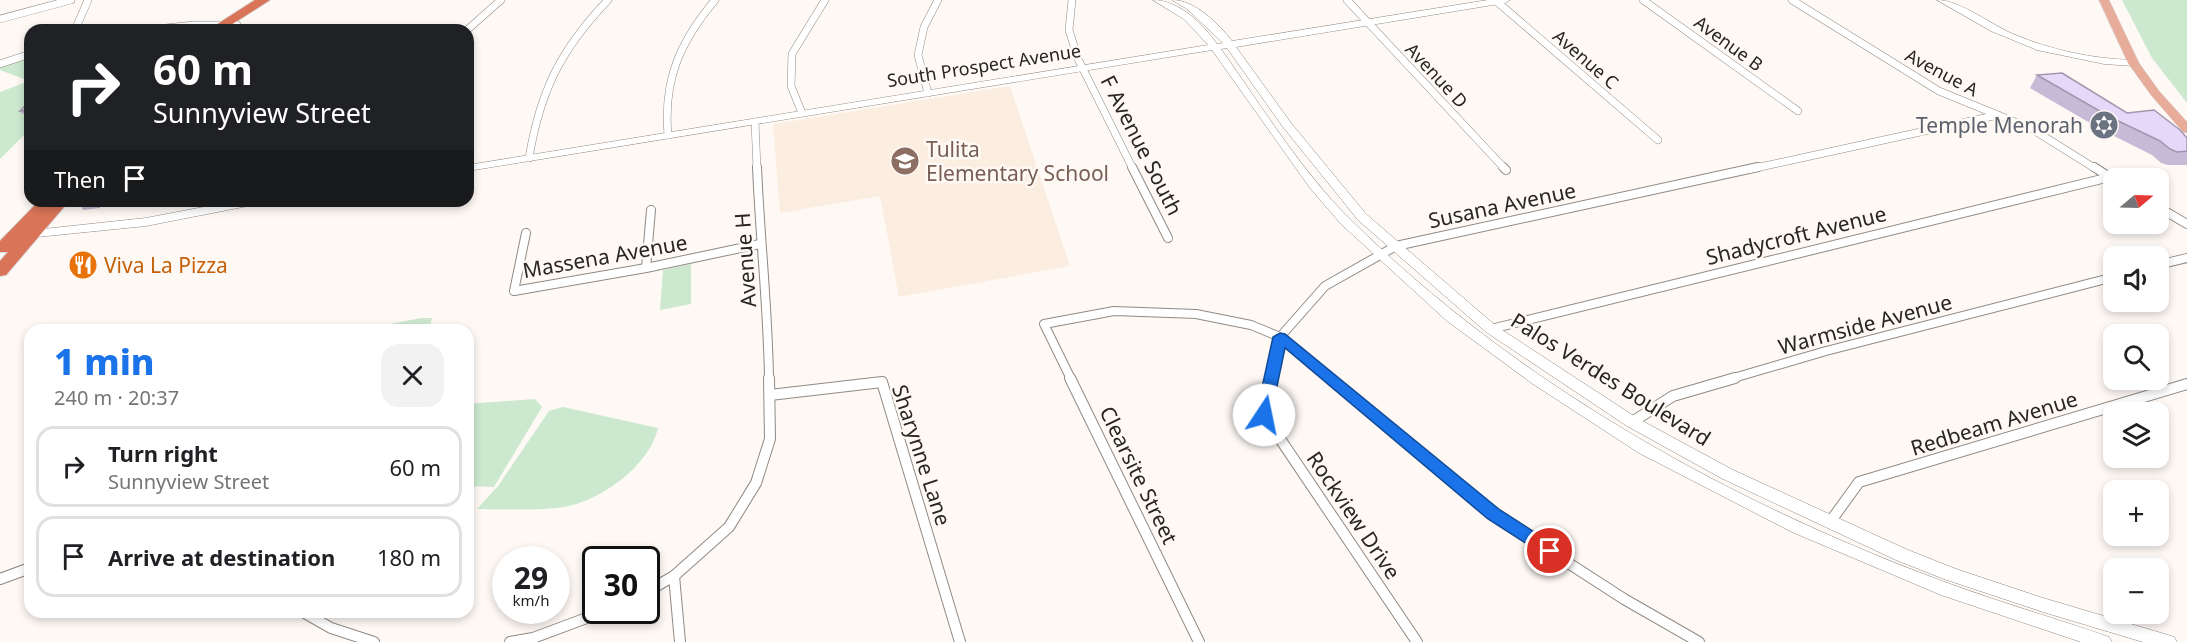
<!DOCTYPE html>
<html lang="en">
<head>
<meta charset="utf-8">
<style>
  body { margin:0; font-family:"Noto Sans",sans-serif; background:#f2f2f2; color:#202124; height:100vh; display:flex; flex-direction:column; font-size:22px; white-space:nowrap }
  * { box-sizing:border-box; margin:0 }
  p { font-size:20px; color:#757577 }
  .icon { flex:none; width:33px; height:33px; fill:none; stroke:currentColor; stroke-width:2; stroke-linecap:round; stroke-linejoin:round }
  .map { position:relative; flex:1; overflow:hidden }
  .panel { position:absolute; left:24px; top:324px; width:450px; height:294px; display:flex; flex-direction:column; background:#fff; border-radius:18px; box-shadow:0 3px 9px #0003 }
  .panel>* { flex:none }
  .hud { position:absolute; left:24px; top:24px; width:450px; height:183px; border-radius:18px; box-shadow:0 3px 9px #0003; background:#202124; color:#fff; overflow:hidden }
  .needle { width:39px; rotate:71deg }
  .controls { position:absolute; left:2103px; top:168px; display:grid; gap:12px }
  .controls a { display:grid; place-items:center; width:66px; height:66px; border-radius:12px; background:#fff; box-shadow:0 3px 9px #0003; font-size:30px }
  .speed { position:absolute; left:492px; top:546px; display:flex; gap:12px; font-size:30px; font-weight:700; text-align:center }
  .speed>* { display:grid; place-content:center; width:78px; height:78px; border-radius:50%; background:#fff; box-shadow:0 3px 9px #0003; line-height:1 }
  .speed small { font-size:15px; font-weight:400 }
  .speed .limit { border:3px solid #111; border-radius:9px; background:#fff; color:#111 }
  .pin { position:absolute; display:grid; place-items:center; width:51px; height:51px; color:#fff; margin:-26px; border:3px solid #fff; border-radius:50%; box-shadow:0 2px 6px #0007 }
  .me { position:absolute; width:66px; margin:-33px; rotate:11deg; stroke-linejoin:round; filter:drop-shadow(0 0 4px #0008) }
  .turn { display:flex; align-items:center; gap:21px; height:126px; padding:0 30px; font-size:27px }
  .turn .icon { width:78px; height:78px; stroke-width:2.5 }
  .turn b { display:block; font-size:42px; line-height:51px }
  .then { display:flex; align-items:center; height:57px; padding:0 30px; background:#0003; gap:12px; font-size:22px }
  .round { display:grid; place-items:center; flex:none; width:63px; height:63px; border-radius:18px; background:#f2f2f2 }
  .head { display:flex; align-items:center; justify-content:space-between; height:102px; padding:0 30px }
  h1 { font-size:36px; font-weight:800; line-height:45px; color:#1a73e8 }
  ul { padding:0; list-style:none }
  li { display:flex; align-items:center; gap:18px; height:81px; margin:0 12px 9px; padding:0 18px; border:3px solid #e0e0e0; border-radius:18px }
  li div { flex:1 }
  li b { display:block; font-size:22px }
  li em { font-style:normal }
  .map>svg:first-child { display:block }
  .built { fill:#fcede1 }
  .green { fill:#cce9cf }
  .lines { fill:none; stroke-linecap:round; stroke-linejoin:round }
  .street-far2-casing { stroke:#918a84; stroke-width:8 }
  .street-far1-casing { stroke:#918a84; stroke-width:10 }
  .street-casing { stroke:#918a84; stroke-width:12 }
  .secondary-casing { stroke:#918a84; stroke-width:1 }
  .primary-casing { stroke:#d8d8d7; stroke-width:1 }
  .highway-casing { stroke:#d8d8d7; stroke-width:2 }
  .street-far2 { stroke:#fff; stroke-width:7 }
  .street-far1 { stroke:#fff; stroke-width:8 }
  .street { stroke:#fff; stroke-width:10 }
  .secondary { fill:#fff; fill-rule:evenodd }
  .primary { fill:#e8ac9b; fill-rule:evenodd }
  .highway { fill:#d97458; fill-rule:evenodd }
  .wall { fill:#c6bad6 }
  .shaded-wall { fill:#a197ae }
  .building { fill:#e6d8f9; stroke:#a197ae; stroke-width:1.5 }
  .route { fill:#1a73e8; stroke:#114b97; stroke-width:1.5 }
  .labels { text-anchor:middle; dominant-baseline:central; stroke-width:5; stroke-linejoin:round; paint-order:stroke }
  .far-street-label { font-size:18px; fill:#282522; stroke:#fef9f5 }
  .worship-label { font-size:21px; fill:#5b616d; stroke:#fef9f5; text-anchor:end }
  .street-label { font-size:21px; fill:#282522; stroke:#fef9f5 }
  .education-label { font-size:21px; fill:#785e54; stroke:#fef9f5; text-anchor:start }
  .food-label { font-size:21px; fill:#c56008; stroke:#fef9f5; text-anchor:start }
</style>
</head>
<body>
<div class="map">
<svg width="2187" height="642" viewBox="0 0 2187 642">
  <rect width="100%" height="100%" fill="#fef9f5"/>
  <path class="built" d="M1010,86L1070,266L899,297L880,196L780,213L773,124Z"/>
  <g class="green">
    <path d="M2122,0H2187V103L2152,58Z"/>
    <path d="M30,58V129L0,159V92L29,81L0,70V67Z"/>
    <path d="M691,264V304L660,310L663,270Z"/>
    <path d="M421,318H432L429,330H360Z"/>
    <path d="M535,399L542,407L494,487L468,486V404Z"/>
    <path d="M563,407L658,428C650,465 601,501 564,507C536,511 506,509 477,509L498,486L549,411Z"/>
  </g>
  <g class="lines">
    <g class="street-far2-casing">
      <g id="street-far2">
        <path d="M1072,0L1069,30L1078,59L1133,169"/>
        <path d="M1347,0L1505,169"/>
        <path d="M1495,0L1658,140"/>
        <path d="M1643,0L1798,111"/>
        <path d="M1792,0L1939,91L2032,129L2096,169"/>
        <path d="M0,19L71,0"/>
        <path d="M75,30L88,0"/>
        <path d="M147,30L194,25H237"/>
        <path d="M467,30L501,0"/>
        <path d="M0,64L30,54"/>
        <path d="M928,93L918,55L924,27L938,0"/>
        <path d="M802,113L791,86L792,54L825,0"/>
        <path d="M755,122L757,169"/>
        <path d="M668,135C663,80 680,42 715,0"/>
        <path d="M529,158C540,91 561,49 608,0"/>
        <path d="M1751,169L1998,115"/>
      </g>
    </g>
    <g class="street-far1-casing">
      <g id="street-far1">
        <path d="M757,167C760,238 768,308 769,379"/>
        <path d="M1132,167L1168,238"/>
        <path d="M1503,167L1506,170"/>
        <path d="M2094,167L2111,178"/>
        <path d="M2158,207L2187,224"/>
        <path d="M526,233L514,291L646,268L760,244"/>
        <path d="M2158,265L2187,258"/>
        <path d="M646,268L651,210"/>
        <path d="M1491,329L2110,177"/>
        <path d="M1280,337L1325,286L1396,246L1758,167"/>
        <path d="M1071,379L1044,324L1114,311L1196,314L1251,325L1280,337L1331,379"/>
        <path d="M1271,379L1280,337"/>
        <path d="M1730,379L1826,351L2114,277"/>
      </g>
    </g>
    <g class="street-casing">
      <g id="street">
        <path d="M1070,378L1199,642"/>
        <path d="M1272,378L1264,415L1417,642"/>
        <path d="M1329,378L1494,515L1624,599L1699,642"/>
        <path d="M770,395L882,382L960,642"/>
        <path d="M1632,422L1673,396L1735,378"/>
        <path d="M1830,522L1859,482L2187,384"/>
        <path d="M674,576L680,642"/>
        <path d="M0,579L30,568"/>
        <path d="M646,592L674,576L729,527L756,483L770,439L769,378"/>
        <path d="M303,612L331,628L374,642"/>
        <path d="M510,642L533,638L608,610"/>
      </g>
    </g>
    <g class="secondary-casing">
      <g id="secondary">
        <path d="M1153,0C1179,0 1203,24 1217,44L1223,43L1187,9L1172,0C1195,0 1219,24 1232,41L1488,0H1510L1505,3L1236,47L1291,123L1366,214L1496,326L1637,418L1733,470L1908,550L1956,569L2043,598L2168,635L2174,637L2177,642H2143L2043,612L1944,579L1896,560L1721,478L1627,426L1486,332L1358,220L1283,127L1227,48L1221,49C1260,104 1302,172 1350,219C1516,384 1734,505 1953,585C2005,604 2058,619 2109,637L2112,642H2081L1941,595L1792,532L1639,453L1533,384L1447,321L1341,224L1310,188L1212,50L468,171V165L1208,45L1185,20Z"/>
        <path d="M1937,0C1960,0 1990,24 2013,34C2051,50 2092,59 2134,60L2139,63L2134,66L2104,64L2037,50L1991,31Z"/>
        <path d="M235,201H259L253,205L146,226L37,237L25,242L19,238L34,230L146,218Z"/>
      </g>
    </g>
    <g class="primary-casing">
      <path id="primary" d="M2099,0H2109L2139,63L2159,91L2187,122V133L2183,132L2151,95L2128,63Z"/>
    </g>
    <g class="highway-casing">
      <g id="highway">
        <path d="M255,0H270L223,30H208Z"/>
        <path d="M52,201H69L6,275L0,276V261L8,252H0V241L36,204L42,202L49,205Z"/>
      </g>
    </g>
    <use href="#street-far2" class="street-far2"/>
    <use href="#street-far1" class="street-far1"/>
    <use href="#street" class="street"/>
    <use href="#secondary" class="secondary"/>
    <use href="#primary" class="primary"/>
    <use href="#highway" class="highway"/>
  </g>
  <g class="wall">
    <path d="M2037,75L2187,138V165H2168L2161,163L2152,155L2102,130L2030,88Z"/>
    <path d="M30,101V113L22,114L20,111Z"/>
    <path d="M85,201H105L99,208L83,210L81,206Z"/>
  </g>
  <path class="shaded-wall" d="M99,201H105L99,208L96,205Z"/>
  <g class="building">
    <path d="M2062,73L2127,113L2154,110L2180,130L2187,138V151L2177,152L2170,149L2160,141L2110,117L2037,75Z"/>
    <path d="M30,101V110L20,111Z"/>
    <path d="M85,201H99L96,205L81,206Z"/>
  </g>
  <path class="route" d="M1280,333L1285,334L1500,510L1556,546L1558,551L1556,555L1550,557L1544,555L1488,519L1285,348L1271,415L1269,419H1259L1256,415L1273,337Z"/>
  <defs>
    <g id="synagogue-disc" transform="scale(1.5)"><circle r="9.5" fill="#6b7280" stroke="#fef9f5"/><path d="M0-6.5L5.6 3.2H-5.6ZM0 6.5L5.6-3.2H-5.6Z" fill="#fff"/></g>
    <g id="school-disc" transform="scale(1.5)"><circle r="9.5" fill="#8d6e63" stroke="#fef9f5"/><path d="M0-5L7-2L0 1L-7-2ZM-4 1L0 2.5L4 1V4Q0 6-4 4Z" fill="#fff"/></g>
    <g id="restaurant-disc" transform="scale(1.5)"><circle r="9.5" fill="#e8710a" stroke="#fef9f5"/><path d="M-5-6h1v4h1v-4h1v4h1v-4h1v5L-1.5 .5V6h-2V.5L-5-1ZM5-6V6H3V1.5H1.5Q1.5-4 5-6Z" fill="#fff"/></g>
  </defs>
  <g fill-rule="evenodd">
    <use href="#synagogue-disc" x="2104" y="125"/>
    <use href="#school-disc" x="905" y="161"/>
    <use href="#restaurant-disc" x="83" y="265"/>
  </g>
  <g class="labels">
    <g class="far-street-label">
      <text transform="translate(1729 43) rotate(36)">Avenue B</text>
      <text transform="translate(1586 59) rotate(41)">Avenue C</text>
      <text transform="translate(984 65) rotate(-9)">South Prospect Avenue</text>
      <text transform="translate(1942 72) rotate(28)">Avenue A</text>
      <text transform="translate(1437 75) rotate(47)">Avenue D</text>
    </g>
    <g class="worship-label">
      <text x="2083" y="125">Temple Menorah</text>
    </g>
    <g class="street-label">
      <text transform="translate(1142 145) rotate(63)">F Avenue South</text>
      <text transform="translate(1502 205) rotate(-12)">Susana Avenue</text>
      <text transform="translate(1796 235) rotate(-14)">Shadycroft Avenue</text>
      <text transform="translate(605 256) rotate(-10)">Massena Avenue</text>
      <text transform="translate(745 260) rotate(-94)">Avenue H</text>
      <text transform="translate(1865 324) rotate(-15)">Warmside Avenue</text>
      <text transform="translate(1611 379) rotate(32)">Palos Verdes Boulevard</text>
      <text transform="translate(1994 423) rotate(-17)">Redbeam Avenue</text>
      <text transform="translate(922 455) rotate(72)">Sharynne Lane</text>
      <text transform="translate(1139 475) rotate(64)">Clearsite Street</text>
      <text transform="translate(1354 515) rotate(56)">Rockview Drive</text>
    </g>
    <g class="education-label">
      <text x="926" y="149">Tulita<tspan x="926" dy="24">Elementary School</tspan></text>
    </g>
    <g class="food-label">
      <text x="104" y="265">Viva La Pizza</text>
    </g>
  </g>
</svg>
<div class="controls">
<a><svg class="needle" viewBox="-14 -14 28 28"><path d="M0-13l5 13h-10z" fill="#e53935"/><path d="M0 13l5-13h-10z" fill="#757577"/></svg></a>
<a><svg class="icon" aria-label="sound" viewBox="0 0 24 24"><path d="M4 9h4l5-4v14l-5-4H4zM17 9q2 3 0 6"/></svg></a>
<a><svg class="icon" aria-label="search" viewBox="0 0 24 24"><circle cx="10" cy="10" r="6"/><path d="M15 15l6 6"/></svg></a>
<a><svg class="icon" aria-label="layers" viewBox="0 0 24 24"><path d="M12 4l9 5-9 5-9-5zM3 14l9 5 9-5"/></svg></a>
<a>+</a>
<a>−</a>
</div>
<div class="speed"><div>29<small>km/h</small></div><div class="limit">30</div></div>
<div class="pin" style="left:1550px;top:551px;background:#d93025"><svg class="icon" aria-label="arrive" viewBox="0 0 24 24"><path d="M6 21V4h12l-3 4 3 4H6"/></svg></div>
<svg class="me" style="left:1264px;top:415px" viewBox="-20 -20 40 40"><circle r="19" fill="#fff"/><path d="M0-13L10 11 0 6-10 11z" fill="#1a73e8"/></svg>
<div class="hud">
<div class="turn"><svg class="icon" aria-label="right" viewBox="0 0 24 24"><path d="M7 20v-9h11M14 6l5 5-5 5"/></svg><div><b>60 m</b>Sunnyview Street</div></div>
<div class="then">Then<svg class="icon" aria-label="arrive" viewBox="0 0 24 24"><path d="M6 21V4h12l-3 4 3 4H6"/></svg></div>
</div>
<section class="panel">
<div class="head"><div><h1>1 min</h1><p>240 m · 20:37</p></div><a class="round"><svg class="icon" aria-label="close" viewBox="0 0 24 24"><path d="M6 6l12 12M18 6L6 18"/></svg></a></div>
<ul>
<li><svg class="icon" aria-label="right" viewBox="0 0 24 24"><path d="M7 20v-9h11M14 6l5 5-5 5"/></svg><div><b>Turn right</b><p>Sunnyview Street</p></div><em>60 m</em></li>
<li><svg class="icon" aria-label="arrive" viewBox="0 0 24 24"><path d="M6 21V4h12l-3 4 3 4H6"/></svg><div><b>Arrive at destination</b></div><em>180 m</em></li>
</ul>
</section>
</div>
</body>
</html>
